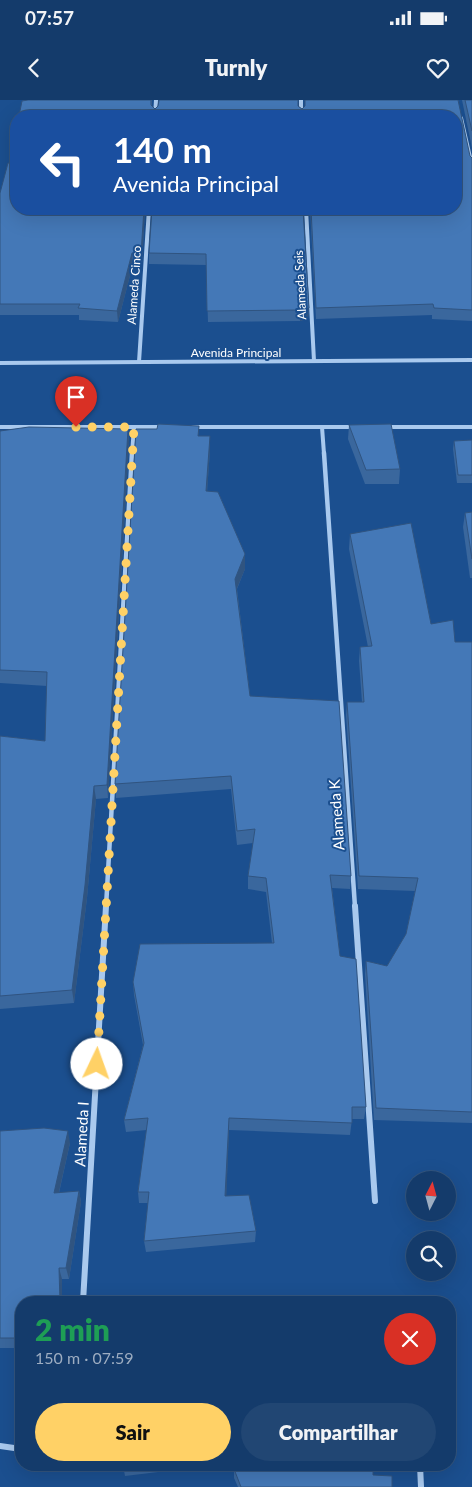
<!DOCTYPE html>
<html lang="pt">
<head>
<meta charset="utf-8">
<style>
  body { margin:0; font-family:Lato,sans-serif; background:#214673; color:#f1f3f6; height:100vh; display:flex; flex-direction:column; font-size:19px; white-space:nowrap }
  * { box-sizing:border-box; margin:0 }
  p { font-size:16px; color:#9dadc1 }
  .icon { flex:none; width:28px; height:28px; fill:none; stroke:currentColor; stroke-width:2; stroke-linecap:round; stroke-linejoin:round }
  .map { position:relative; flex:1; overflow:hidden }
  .details { position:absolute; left:15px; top:1196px; width:441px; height:175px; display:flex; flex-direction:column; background:#143b6b; border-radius:20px; box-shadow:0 5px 20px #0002,0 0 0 1px #33557e }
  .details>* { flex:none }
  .banner { position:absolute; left:10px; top:10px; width:452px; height:105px; border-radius:20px; box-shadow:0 5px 20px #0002,0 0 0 1px #33557e; background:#1a4fa0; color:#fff; overflow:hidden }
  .needle { width:32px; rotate:6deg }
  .buttons { position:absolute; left:406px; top:1071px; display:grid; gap:10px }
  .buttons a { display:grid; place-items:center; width:50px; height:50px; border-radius:50%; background:#143b6b; box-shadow:0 5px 20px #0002,0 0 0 1px #33557e; font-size:25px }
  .pin { position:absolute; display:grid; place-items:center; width:42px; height:42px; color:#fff; margin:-51px -21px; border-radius:50% 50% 50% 0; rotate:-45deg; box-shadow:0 0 5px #0007 }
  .pin .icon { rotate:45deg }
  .me { position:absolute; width:55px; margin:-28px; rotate:3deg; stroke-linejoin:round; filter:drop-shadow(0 0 4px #0008) }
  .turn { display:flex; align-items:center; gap:18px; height:105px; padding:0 20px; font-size:22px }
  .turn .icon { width:65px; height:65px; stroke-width:2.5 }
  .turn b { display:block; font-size:35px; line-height:42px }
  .round { display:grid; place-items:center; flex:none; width:52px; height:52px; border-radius:26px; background:#214673 }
  .headline { display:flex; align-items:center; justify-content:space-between; height:85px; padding:0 20px }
  h1 { font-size:30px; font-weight:800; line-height:38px; color:#1e9e55 }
  .primary-button { display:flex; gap:10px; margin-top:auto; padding:10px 20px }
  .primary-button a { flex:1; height:58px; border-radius:30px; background:#ffd166; color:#111; font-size:20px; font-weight:800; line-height:58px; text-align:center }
  .primary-button a+a { background:#214673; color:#f1f3f6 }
  .status { display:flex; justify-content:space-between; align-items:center; height:35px; padding:0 25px; background:#143b6b; direction:ltr }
  .status svg { height:14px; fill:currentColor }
  header { display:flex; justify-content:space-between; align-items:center; height:65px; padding:0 20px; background:#143b6b; font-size:22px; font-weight:800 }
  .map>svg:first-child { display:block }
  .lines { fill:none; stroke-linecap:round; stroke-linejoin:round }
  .street-far2 { stroke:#a9c9ee; stroke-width:4 }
  .street-far1 { stroke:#a9c9ee; stroke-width:4.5 }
  .street { stroke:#a9c9ee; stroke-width:6 }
  .wall { fill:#3a679d }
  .shaded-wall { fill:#305480 }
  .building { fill:#4478b7; stroke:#305480 }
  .route { stroke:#ffd166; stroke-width:9; stroke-dasharray:0 16.2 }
  .labels { text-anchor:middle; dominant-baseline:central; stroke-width:4; stroke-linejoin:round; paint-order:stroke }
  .far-street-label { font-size:12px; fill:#fff; stroke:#1b4f8f }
  .street-label { font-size:15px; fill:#fff; stroke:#1b4f8f }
</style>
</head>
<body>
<div class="status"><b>07:57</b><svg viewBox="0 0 49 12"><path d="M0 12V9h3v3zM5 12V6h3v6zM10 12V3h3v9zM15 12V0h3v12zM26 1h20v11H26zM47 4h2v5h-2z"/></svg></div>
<header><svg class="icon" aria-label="back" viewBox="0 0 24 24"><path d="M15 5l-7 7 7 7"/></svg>Turnly<svg class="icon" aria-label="heart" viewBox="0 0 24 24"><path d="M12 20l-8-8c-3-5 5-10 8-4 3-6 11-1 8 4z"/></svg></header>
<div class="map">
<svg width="472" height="1387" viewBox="0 0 472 1387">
  <rect width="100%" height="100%" fill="#1b4f8f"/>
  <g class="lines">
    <g class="street-far2">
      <path d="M301,0V16"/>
      <path d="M155,16L156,0"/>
      <path d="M461,18L472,66"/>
      <path d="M306,109L314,261"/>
      <path d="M139,262L149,109"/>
      <path d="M0,263L472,260"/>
      <path d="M0,327H162"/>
      <path d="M193,327H354"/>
      <path d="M322,327L324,354"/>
      <path d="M385,327H472"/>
      <path d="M132,354L134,327"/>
    </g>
    <g class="street-far1">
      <path d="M324,353L355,807"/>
      <path d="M106,807L132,353"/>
    </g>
    <g class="street">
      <path d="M355,806L375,1101"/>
      <path d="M83,1202L106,806"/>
      <path d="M0,1346L21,1349"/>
      <path d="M420,1365L421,1387"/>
    </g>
  </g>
  <g class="wall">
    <path d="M28,0H152V6L155,9L298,6L302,9L305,6V0L470,56L472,58V221L432,219V215L316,219L310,109H456L19,16Z"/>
    <path d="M462,0H472V48Z"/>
    <path d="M0,93L145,109L142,164H133L118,222L79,220V215H0Z"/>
    <path d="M152,109L309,208L308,219L300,221L208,222L206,165L149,164V153Z"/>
    <path d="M349,325L400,369L399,384H365L348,339Z"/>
    <path d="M128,329L129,343L108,698L96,699L87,798L74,903L0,909V636L45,641L47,586L0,583V331Z"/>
    <path d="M199,336L210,350L207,392L245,454V469L237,489L250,596L351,776L350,789L332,788L340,856L366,1007L364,1019H352L350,1035L229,1030L226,1096L256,1131L255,1142L146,1152L144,1141L148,1103H139L138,1092L147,1030L126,1032L124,1020L143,945L134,895L133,882L272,843L266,792L248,789V776L253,743L237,745L231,689L116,698L115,684Z"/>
    <path d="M472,340V383H457L453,349L454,341Z"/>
    <path d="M472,412V478H470L463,427L465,413Z"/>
    <path d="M350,434L431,524L455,542H472V1023L374,1020L365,874L366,861L387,866L406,834L415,791L358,789L346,615L347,602H362L359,561L360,547H368L349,449Z"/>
    <path d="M0,1031L70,1043L59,1093L79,1091L81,1102L69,1179H62V1202H21V1248H0Z"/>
    <path d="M123,1365H208V1366L125,1376Z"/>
    <path d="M278,1365H373V1375L392,1387H238L234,1378V1369L278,1371Z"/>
  </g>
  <g class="shaded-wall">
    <path d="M144,109H145L142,164L141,153Z"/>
    <path d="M132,153L133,164L118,222L117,211Z"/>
    <path d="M309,208L308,219L300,221V210Z"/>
    <path d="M128,329L129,343L108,698L107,685Z"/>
    <path d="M210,336V350L206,406V391Z"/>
    <path d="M245,454V469L235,493V479Z"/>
    <path d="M94,686L96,699L87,798L74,903L72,890Z"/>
    <path d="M229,1018V1030L226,1108L225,1096Z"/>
    <path d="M68,1031L70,1043L56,1105L54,1093Z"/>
    <path d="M79,1091L81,1102L69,1179L66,1168Z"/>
    <path d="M59,1168L62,1179V1202H60Z"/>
  </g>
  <g class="building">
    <path d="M28,0H151V5L155,9L158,6L159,0H298V6L302,9L305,6V0H458L470,56L472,58V210L434,208L433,204L316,208L311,109H456V16H19L22,1Z"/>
    <path d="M465,0H472V31Z"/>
    <path d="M16,34V109H144L141,153H132L117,211L78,208L80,204H0V93L8,63H11Z"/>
    <path d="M152,109H303L309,208L300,210L207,211L206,154L149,153Z"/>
    <path d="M158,324L199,326L198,336H210L206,391L218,392L245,454L235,479L250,596L339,601L351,776L330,775L340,856L356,859L366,1007H352V1023L229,1018L225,1096L249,1095L256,1131L144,1141L149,1092H138L148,1018L124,1020L144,943L133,882L140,844L274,843L266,778L248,776L255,729L237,731L231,676L115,684L136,329H157Z"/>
    <path d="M391,324L400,369L366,370L349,325Z"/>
    <path d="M29,327L128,329L107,685L94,686L85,785L72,890L0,896V636L45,641L47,572L0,570V331Z"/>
    <path d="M472,340V375H458L454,341Z"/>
    <path d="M472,412V459L465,413Z"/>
    <path d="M411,423L431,524L453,520L455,542H472V1012L376,1008L366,861L387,866L406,834L418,778L359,776L347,602H364L360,547L372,546L350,434Z"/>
    <path d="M44,1028L68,1031L54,1093L79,1091L66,1168H59L60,1202H21V1238H0V1031Z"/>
    <path d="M123,1365H140L123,1367Z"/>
    <path d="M279,1365H373V1375L392,1376V1387H241L234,1369L279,1371Z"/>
  </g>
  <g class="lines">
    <path class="route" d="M76,327H134L97,964"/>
  </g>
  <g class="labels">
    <g class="far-street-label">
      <text transform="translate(134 185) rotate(-86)">Alameda Cinco</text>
      <text transform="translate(300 185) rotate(-93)">Alameda Seis</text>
      <text x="236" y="252">Avenida Principal</text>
    </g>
    <g class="street-label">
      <text transform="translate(336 715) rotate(-94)">Alameda K</text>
      <text transform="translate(81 1034) rotate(-87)">Alameda I</text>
    </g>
  </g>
</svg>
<div class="buttons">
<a><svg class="needle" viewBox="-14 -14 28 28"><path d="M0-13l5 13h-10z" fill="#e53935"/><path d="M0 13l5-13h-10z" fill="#9dadc1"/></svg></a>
<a><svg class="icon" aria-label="search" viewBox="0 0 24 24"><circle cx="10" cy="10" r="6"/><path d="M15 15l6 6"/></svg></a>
</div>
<div class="pin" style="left:76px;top:327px;background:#d93025"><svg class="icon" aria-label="arrive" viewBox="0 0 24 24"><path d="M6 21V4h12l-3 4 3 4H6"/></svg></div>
<svg class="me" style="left:97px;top:964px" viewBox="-20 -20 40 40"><circle r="19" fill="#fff"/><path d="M0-13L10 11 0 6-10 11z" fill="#ffd166"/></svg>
<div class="banner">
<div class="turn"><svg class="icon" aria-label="left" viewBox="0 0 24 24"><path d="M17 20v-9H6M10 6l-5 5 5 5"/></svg><div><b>140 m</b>Avenida Principal</div></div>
</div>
<section class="details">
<div class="headline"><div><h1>2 min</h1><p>150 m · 07:59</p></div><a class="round" style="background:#d93025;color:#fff"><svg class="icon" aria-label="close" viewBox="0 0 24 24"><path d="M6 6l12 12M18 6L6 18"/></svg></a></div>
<div class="primary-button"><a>Sair</a><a>Compartilhar</a></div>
</section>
</div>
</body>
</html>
